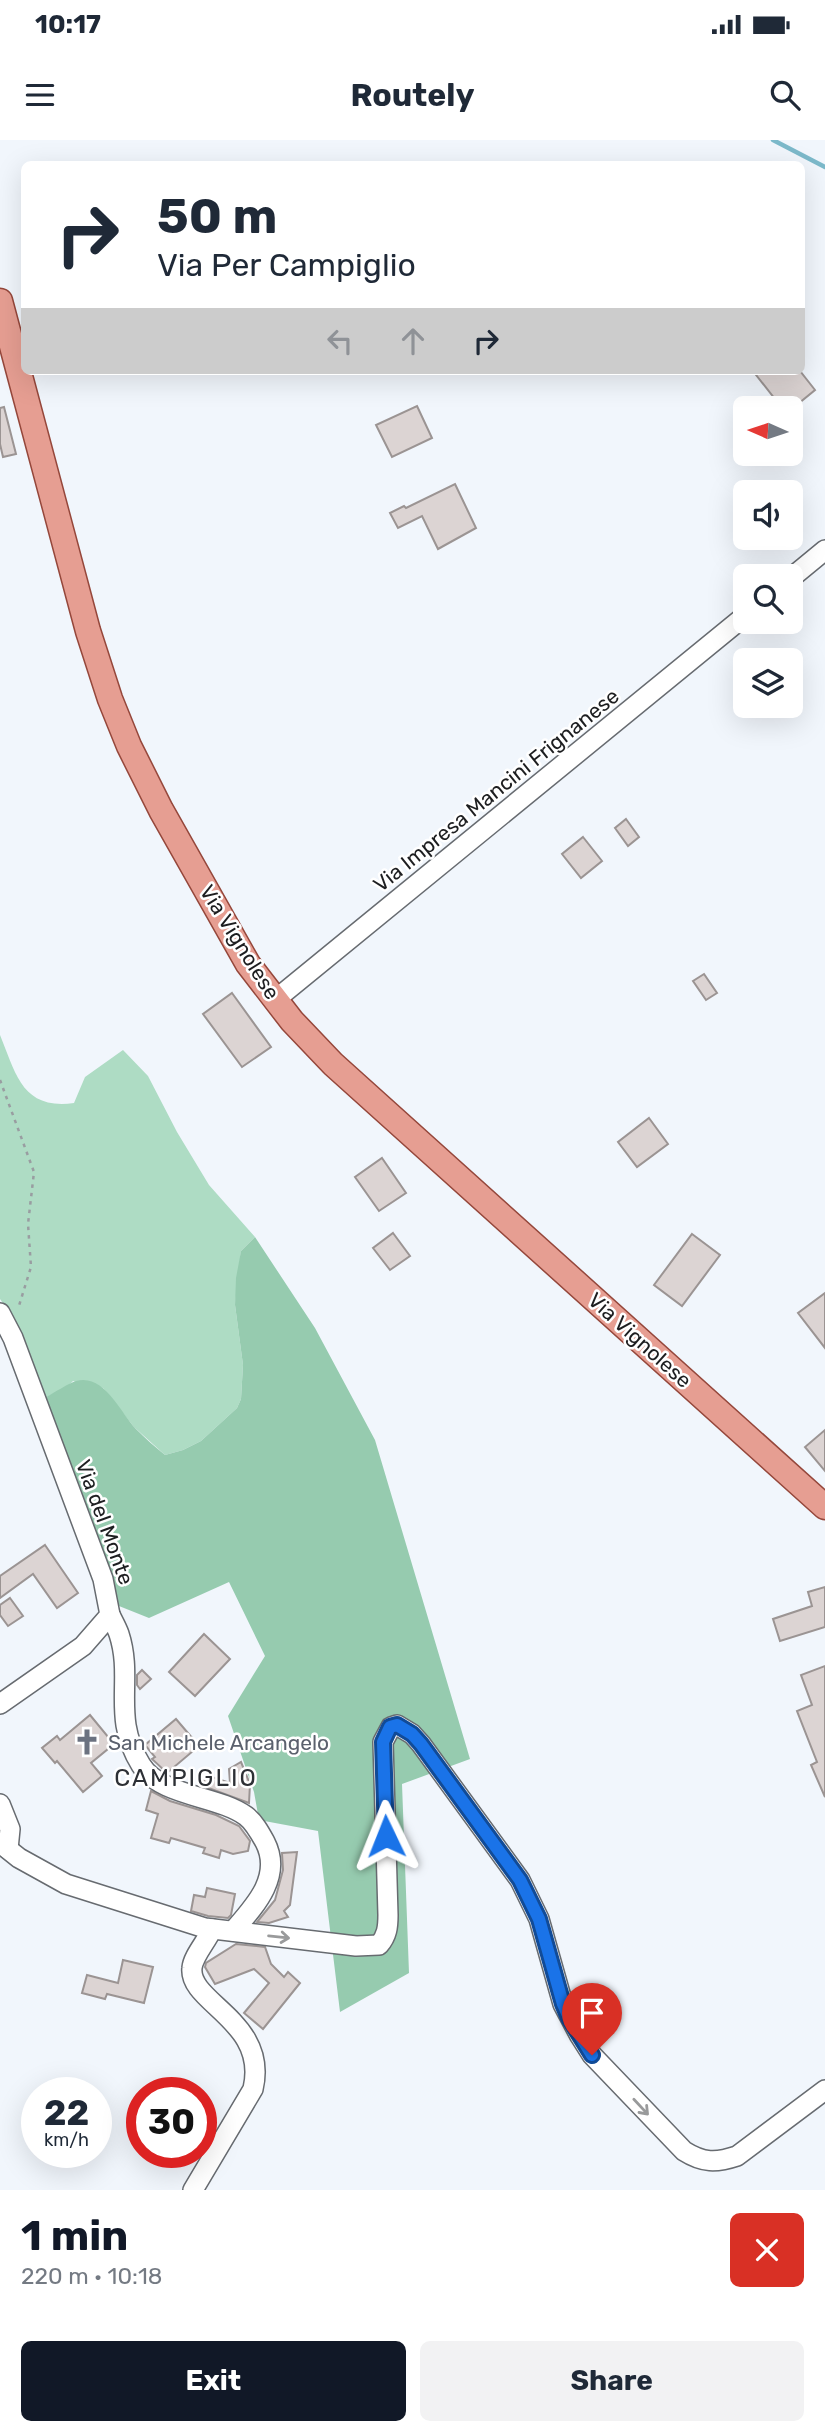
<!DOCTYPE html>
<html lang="en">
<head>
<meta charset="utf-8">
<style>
  body { margin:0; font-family:Rubik,sans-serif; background:#f2f2f3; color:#1f2937; height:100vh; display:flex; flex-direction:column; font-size:26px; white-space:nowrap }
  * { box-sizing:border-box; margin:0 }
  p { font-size:23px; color:#747a83 }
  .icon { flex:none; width:38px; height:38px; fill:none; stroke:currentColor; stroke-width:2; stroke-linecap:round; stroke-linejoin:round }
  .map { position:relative; height:2050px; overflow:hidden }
  .panel { display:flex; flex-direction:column; background:#fff; flex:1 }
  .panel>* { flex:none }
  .hud { position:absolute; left:21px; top:21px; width:784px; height:214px; border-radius:10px; box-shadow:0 7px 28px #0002; background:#fff; color:#1f2937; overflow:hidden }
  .needle { width:46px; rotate:273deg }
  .fabs { position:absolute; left:733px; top:256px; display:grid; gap:14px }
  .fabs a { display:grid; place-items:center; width:70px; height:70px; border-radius:10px; background:#fff; box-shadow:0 7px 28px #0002; font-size:35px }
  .speed { position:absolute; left:21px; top:1937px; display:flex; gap:14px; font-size:35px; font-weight:700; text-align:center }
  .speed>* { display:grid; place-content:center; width:91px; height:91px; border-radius:50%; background:#fff; box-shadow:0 7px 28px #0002; line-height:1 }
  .speed small { font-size:18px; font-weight:400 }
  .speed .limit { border:10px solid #d22; background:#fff; color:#111 }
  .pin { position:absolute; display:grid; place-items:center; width:60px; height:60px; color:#fff; margin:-72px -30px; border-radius:50% 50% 50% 0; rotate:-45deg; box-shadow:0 0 7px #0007 }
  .pin .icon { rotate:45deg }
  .me { position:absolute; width:77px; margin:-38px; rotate:358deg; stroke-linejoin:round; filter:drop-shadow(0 0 5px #0008) }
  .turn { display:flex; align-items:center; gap:24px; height:147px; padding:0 21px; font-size:32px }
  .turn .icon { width:91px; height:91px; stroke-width:2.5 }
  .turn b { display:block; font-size:49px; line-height:60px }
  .lanes { display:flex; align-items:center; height:66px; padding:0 21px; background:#0003; justify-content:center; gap:35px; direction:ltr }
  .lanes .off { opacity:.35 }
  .round { display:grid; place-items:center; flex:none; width:74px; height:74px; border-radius:10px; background:#f2f2f3 }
  .head { display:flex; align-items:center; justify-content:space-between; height:119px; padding:0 21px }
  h1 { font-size:42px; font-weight:700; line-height:52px; color:#111827 }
  .button { display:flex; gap:14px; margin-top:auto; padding:14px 21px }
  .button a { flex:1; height:80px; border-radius:10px; background:#111827; color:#fff; font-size:28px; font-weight:700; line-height:80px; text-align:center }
  .button a+a { background:#f2f2f3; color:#1f2937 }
  .status { display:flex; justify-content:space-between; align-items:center; height:49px; padding:0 35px; background:#fff; direction:ltr }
  .status svg { height:19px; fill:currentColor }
  header { display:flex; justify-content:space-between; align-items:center; height:91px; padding:0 21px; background:#fff; font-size:32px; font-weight:700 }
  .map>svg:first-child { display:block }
  .green { fill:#aedcc4 }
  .forest { fill:#96cbaf }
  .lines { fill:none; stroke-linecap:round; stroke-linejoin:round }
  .stream { stroke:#7cb9ca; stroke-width:4.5 }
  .building { fill:#dcd4d3; stroke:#9b9493; stroke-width:2 }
  .minor-casing { stroke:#676b70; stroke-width:22 }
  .major-casing { stroke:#95473b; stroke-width:27 }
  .path { stroke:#999da1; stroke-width:2.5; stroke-dasharray:3.5 5; stroke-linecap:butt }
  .minor { stroke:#fff; stroke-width:19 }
  .major { stroke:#e69e92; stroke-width:24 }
  .oneway { stroke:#999a9b }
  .route-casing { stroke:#114b97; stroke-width:18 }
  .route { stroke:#1a73e8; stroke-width:12 }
  .labels { text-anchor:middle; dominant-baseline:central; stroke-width:5; stroke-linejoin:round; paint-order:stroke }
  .street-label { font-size:21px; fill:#1d1e20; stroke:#fff }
  .worship-label { font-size:21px; fill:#5b616d; stroke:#fff; text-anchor:start }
  .quarter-label { font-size:24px; letter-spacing:2px; fill:#2d3035; stroke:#fff }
</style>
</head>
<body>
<div class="status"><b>10:17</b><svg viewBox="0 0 49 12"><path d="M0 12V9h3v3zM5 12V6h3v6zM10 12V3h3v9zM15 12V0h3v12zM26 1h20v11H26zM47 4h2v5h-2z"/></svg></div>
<header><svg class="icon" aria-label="menu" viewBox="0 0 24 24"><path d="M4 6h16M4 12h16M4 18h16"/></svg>Routely<svg class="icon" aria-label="search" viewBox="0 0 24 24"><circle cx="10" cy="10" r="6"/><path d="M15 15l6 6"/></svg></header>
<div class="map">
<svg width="825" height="2050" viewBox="0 0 825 2050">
  <rect width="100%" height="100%" fill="#f1f6fc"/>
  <path class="green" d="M0,895C16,934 22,970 74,963L85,937L123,910L148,936L177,992L209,1045L255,1097L241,1111L235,1165L243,1225L241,1259L237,1268L201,1301L183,1310L165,1315L134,1287L103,1248L73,1241L67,1247L43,1259L13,1178L0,1159Z"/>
  <path class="forest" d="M255,1097L315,1188L375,1300L470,1619L402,1644L409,1833L340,1872L318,1691L259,1680L254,1652L228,1576L265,1516L229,1442L149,1478L119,1466L43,1259C50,1255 71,1242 76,1241C104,1233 120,1272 136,1289C145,1298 155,1307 165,1315L183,1310L201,1301L237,1268L241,1259L243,1225L235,1165L236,1138L241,1111Z"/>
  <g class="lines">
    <path class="stream" d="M773,0L825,27"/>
  </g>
  <g class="building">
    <path d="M753,231H800L815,250L793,268H782Z"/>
    <path d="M417,266L432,298L392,317L376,285Z"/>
    <path d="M4,267L16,314L3,317L0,304V268Z"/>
    <path d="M455,344L476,388L438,409L422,376L398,388L390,373L404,366L406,368Z"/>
    <path d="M626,679L639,697L628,706L615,688Z"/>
    <path d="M583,697L602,721L581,738L562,714Z"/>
    <path d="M704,834L717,853L706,860L693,841Z"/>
    <path d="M232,853L271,907L242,927L203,874Z"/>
    <path d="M649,978L668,1004L637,1027L618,1002Z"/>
    <path d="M382,1018L406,1053L379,1071L355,1037Z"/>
    <path d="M393,1093L410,1116L390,1130L373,1108Z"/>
    <path d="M692,1094L720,1115L682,1166L654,1145Z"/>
    <path d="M825,1153V1208L798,1173Z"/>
    <path d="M825,1290V1331L805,1307Z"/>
    <path d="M45,1405L78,1453L57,1468L33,1434L0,1458V1436Z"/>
    <path d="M825,1447V1487L780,1501L773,1479L812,1466L808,1452Z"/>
    <path d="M10,1458L23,1476L8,1486L0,1475V1465Z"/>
    <path d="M204,1494L230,1519L195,1556L169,1532Z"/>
    <path d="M825,1526V1657L811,1625L817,1622L797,1571L812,1565L801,1535Z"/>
    <path d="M142,1530L151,1539L140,1549L137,1545V1535Z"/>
    <path d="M90,1575L114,1604L91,1623L102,1636L83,1652L57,1621L55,1623L42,1608L57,1596L60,1600Z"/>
    <path d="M176,1579L199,1606L167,1633L152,1619L155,1617L145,1605Z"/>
    <path d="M241,1622L250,1644L249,1663L203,1646L206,1635L230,1643L229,1629Z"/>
    <path d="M151,1651L170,1661L216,1675L239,1686L250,1701L248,1711L233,1714L221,1710L219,1718L203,1713L205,1708L171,1698L169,1703L151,1698L158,1674L146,1670Z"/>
    <path d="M297,1712L290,1765L284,1771L288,1777L269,1783L257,1782L275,1760L283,1730L282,1713Z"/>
    <path d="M207,1748L235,1754L231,1775L228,1778L208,1776L191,1771L194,1755L205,1757Z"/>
    <path d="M236,1804L265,1807L271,1824L284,1837L288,1832L300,1843L263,1889L244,1873L269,1843L254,1829L215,1844L205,1827L206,1823Z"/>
    <path d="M123,1820L153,1827L144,1863L107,1854L105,1859L82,1853L87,1835L118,1843Z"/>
  </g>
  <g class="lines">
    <g class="minor-casing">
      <g id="minor">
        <path d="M791,438L825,410"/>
        <path d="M275,860L746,475"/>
        <path d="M0,1173L13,1198L103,1439L110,1475L83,1506L0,1564"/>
        <path d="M110,1475C113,1481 117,1488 119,1494C134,1540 111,1577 141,1625C161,1657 217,1655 246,1676C254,1682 260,1693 265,1702C283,1737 254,1767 233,1791"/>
        <path d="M0,1664L10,1689L8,1709"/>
        <path d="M0,1703L19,1718L66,1744L205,1788L356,1806L379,1805C387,1796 388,1787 388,1775L383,1602L391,1587L397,1585L412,1594L421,1604L520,1740L539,1779L563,1864L580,1896L592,1915L684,2011C703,2023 716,2023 737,2016L825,1950"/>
        <path d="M193,2050L253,1949C269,1881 188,1863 192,1828C193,1816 207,1801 212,1789"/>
      </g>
    </g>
    <g class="major-casing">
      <path id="major" d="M0,161L88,491L110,559L129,606L161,670L248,824L292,881L333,924L825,1367"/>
    </g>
    <path class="path" d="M0,940L34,1032L28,1084L31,1127L18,1169"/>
    <use href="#minor" class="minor"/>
    <use href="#major" class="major"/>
  </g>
  <defs><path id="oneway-shaft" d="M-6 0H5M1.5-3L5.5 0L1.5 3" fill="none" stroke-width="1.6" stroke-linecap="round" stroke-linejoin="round" transform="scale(1.75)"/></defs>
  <g class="oneway">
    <use href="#oneway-shaft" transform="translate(279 1797) rotate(6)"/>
    <use href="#oneway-shaft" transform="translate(641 1967) rotate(47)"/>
  </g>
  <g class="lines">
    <g class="route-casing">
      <path id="route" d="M386,1696L383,1602L390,1587L397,1585L412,1594L421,1604L520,1740L539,1779L563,1864L569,1878L592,1915"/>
    </g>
    <use href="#route" class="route"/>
  </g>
  <defs>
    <g id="church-bare" transform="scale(2.1)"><path d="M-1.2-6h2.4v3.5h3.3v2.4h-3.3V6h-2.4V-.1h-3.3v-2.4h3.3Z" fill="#6b7280" stroke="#fff" stroke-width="2.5" paint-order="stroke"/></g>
  </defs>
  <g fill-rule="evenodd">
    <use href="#church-bare" x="87" y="1602"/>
  </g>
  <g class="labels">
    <g class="street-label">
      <text transform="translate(496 650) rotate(-39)">Via Impresa Mancini Frignanese</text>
      <text transform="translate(240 802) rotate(58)">Via Vignolese</text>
      <text transform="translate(640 1200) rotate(42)">Via Vignolese</text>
      <text transform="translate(105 1382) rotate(70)">Via del Monte</text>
    </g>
    <g class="worship-label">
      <text x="108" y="1602">San Michele Arcangelo</text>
    </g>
    <g class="quarter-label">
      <text x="186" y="1638">CAMPIGLIO</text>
    </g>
  </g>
</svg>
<div class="fabs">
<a><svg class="needle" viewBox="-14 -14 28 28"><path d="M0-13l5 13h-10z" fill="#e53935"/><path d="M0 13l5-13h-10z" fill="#747a83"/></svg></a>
<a><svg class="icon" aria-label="sound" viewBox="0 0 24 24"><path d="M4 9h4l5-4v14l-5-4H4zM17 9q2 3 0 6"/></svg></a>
<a><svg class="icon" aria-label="search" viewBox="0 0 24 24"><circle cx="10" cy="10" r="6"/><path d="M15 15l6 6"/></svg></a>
<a><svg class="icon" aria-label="layers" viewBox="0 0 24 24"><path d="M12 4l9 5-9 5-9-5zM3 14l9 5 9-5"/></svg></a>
</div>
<div class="speed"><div>22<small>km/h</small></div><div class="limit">30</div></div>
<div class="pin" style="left:592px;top:1915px;background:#d93025"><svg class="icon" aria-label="arrive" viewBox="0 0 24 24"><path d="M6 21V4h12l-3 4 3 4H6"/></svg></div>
<svg class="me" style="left:386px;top:1696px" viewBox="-20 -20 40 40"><path d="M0-17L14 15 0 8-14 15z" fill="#1a73e8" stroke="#fff" stroke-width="4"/></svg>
<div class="hud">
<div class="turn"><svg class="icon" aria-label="right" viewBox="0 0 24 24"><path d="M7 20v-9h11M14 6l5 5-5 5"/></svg><div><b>50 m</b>Via Per Campiglio</div></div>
<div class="lanes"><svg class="icon off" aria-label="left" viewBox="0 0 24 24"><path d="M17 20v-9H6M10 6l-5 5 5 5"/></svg><svg class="icon off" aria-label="ahead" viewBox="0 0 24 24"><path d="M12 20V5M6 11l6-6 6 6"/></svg><svg class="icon" aria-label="right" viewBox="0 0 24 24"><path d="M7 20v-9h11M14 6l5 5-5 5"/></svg></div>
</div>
</div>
<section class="panel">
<div class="head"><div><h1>1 min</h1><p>220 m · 10:18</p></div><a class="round" style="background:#d93025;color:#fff"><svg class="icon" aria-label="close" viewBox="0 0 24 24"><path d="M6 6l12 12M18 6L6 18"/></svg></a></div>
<div class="button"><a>Exit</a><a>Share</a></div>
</section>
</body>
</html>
